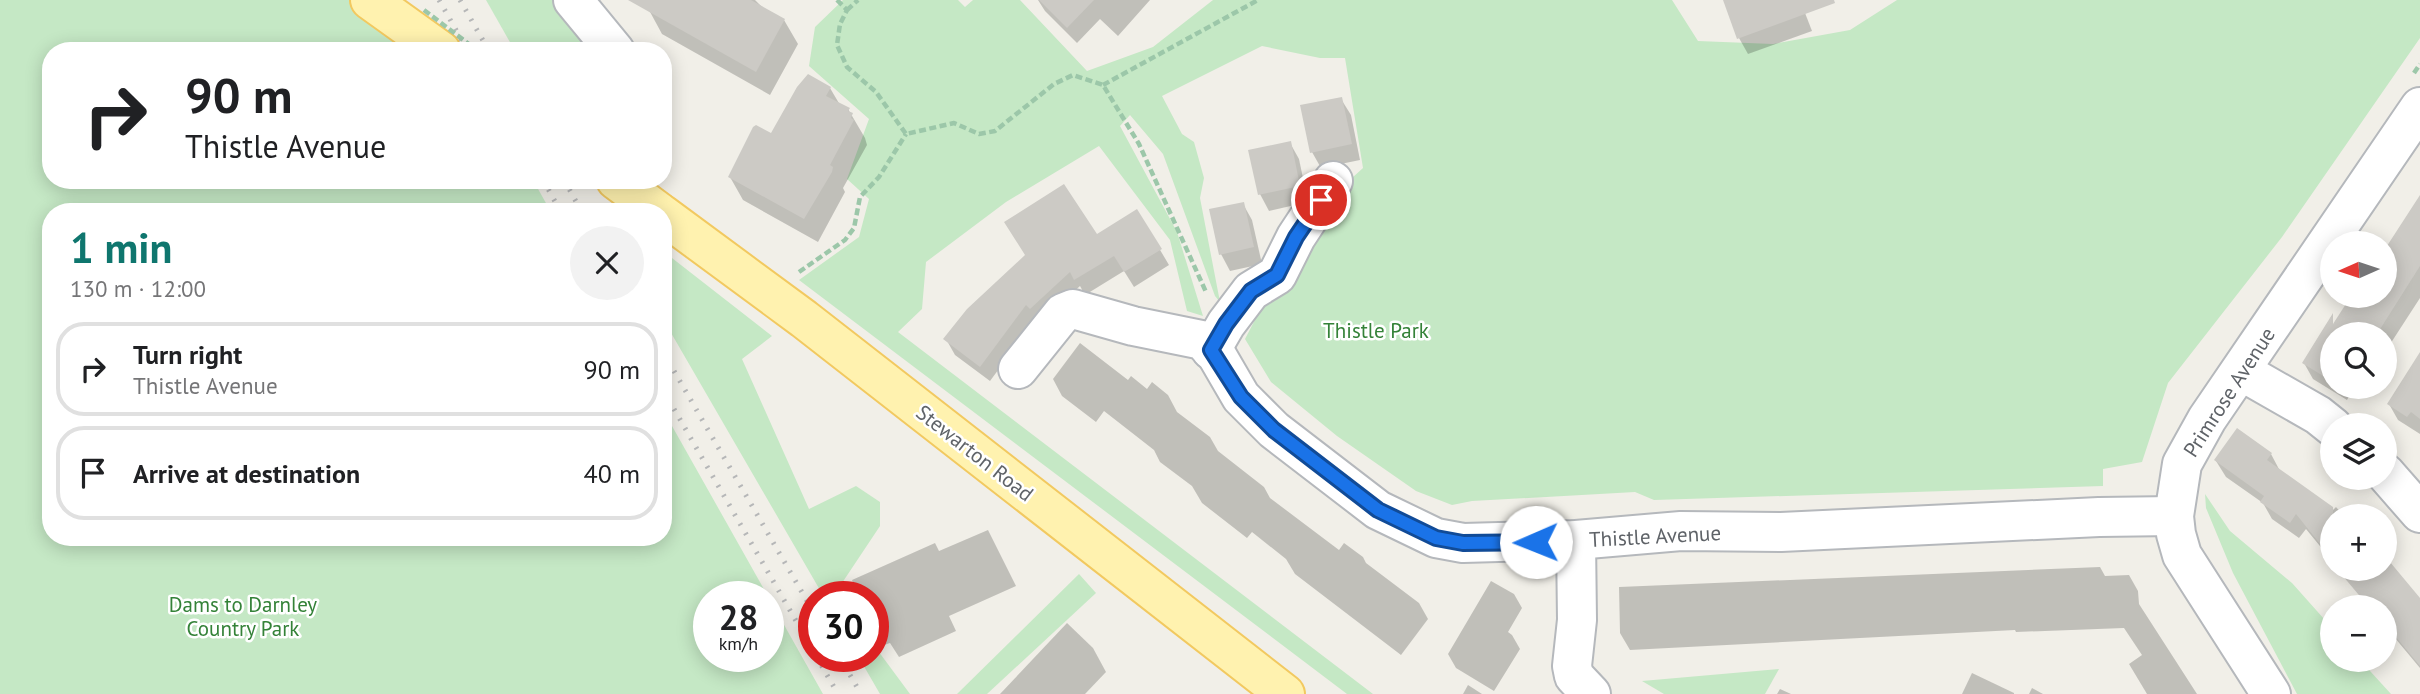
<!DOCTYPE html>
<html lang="en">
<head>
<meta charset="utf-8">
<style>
  body { margin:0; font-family:"PT Sans",sans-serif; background:#f2f2f2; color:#202124; height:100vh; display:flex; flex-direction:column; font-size:26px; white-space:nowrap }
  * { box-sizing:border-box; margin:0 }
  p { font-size:23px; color:#757577 }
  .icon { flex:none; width:38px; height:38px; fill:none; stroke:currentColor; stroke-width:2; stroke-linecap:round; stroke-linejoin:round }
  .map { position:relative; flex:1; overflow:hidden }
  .side { position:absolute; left:42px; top:203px; width:630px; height:343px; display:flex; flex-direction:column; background:#fff; border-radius:28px; box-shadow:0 4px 18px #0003 }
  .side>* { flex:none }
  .top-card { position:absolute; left:42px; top:42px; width:630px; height:147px; border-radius:28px; box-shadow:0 4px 18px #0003; background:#fff; color:#202124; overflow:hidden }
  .needle { width:46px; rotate:267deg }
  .buttons { position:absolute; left:2320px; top:231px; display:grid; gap:14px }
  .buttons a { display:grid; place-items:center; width:77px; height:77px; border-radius:50%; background:#fff; box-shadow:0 4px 18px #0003; font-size:35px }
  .speed { position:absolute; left:693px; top:581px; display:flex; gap:14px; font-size:35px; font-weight:700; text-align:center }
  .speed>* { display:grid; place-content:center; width:91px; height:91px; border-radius:50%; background:#fff; box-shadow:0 4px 18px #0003; line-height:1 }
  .speed small { font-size:18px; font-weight:400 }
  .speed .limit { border:10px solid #d22; background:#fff; color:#111 }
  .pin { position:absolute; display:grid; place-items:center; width:60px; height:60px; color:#fff; margin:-30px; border:4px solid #fff; border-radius:50%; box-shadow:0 2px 7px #0007 }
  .me { position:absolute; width:77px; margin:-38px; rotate:269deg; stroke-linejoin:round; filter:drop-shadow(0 0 5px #0008) }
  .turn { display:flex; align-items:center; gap:24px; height:147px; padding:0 28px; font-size:32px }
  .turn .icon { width:91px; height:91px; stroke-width:2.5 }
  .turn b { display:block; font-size:49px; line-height:60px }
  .round { display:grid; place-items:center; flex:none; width:74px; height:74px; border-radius:37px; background:#f2f2f2 }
  .overview { display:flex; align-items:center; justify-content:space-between; height:119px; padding:0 28px }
  h1 { font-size:42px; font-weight:600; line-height:52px; color:#0f766e }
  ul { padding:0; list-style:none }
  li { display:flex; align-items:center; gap:21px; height:94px; margin:0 14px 10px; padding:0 14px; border:4px solid #e0e0e0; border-radius:28px }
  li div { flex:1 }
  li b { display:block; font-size:26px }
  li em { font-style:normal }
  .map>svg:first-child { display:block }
  .green { fill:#c5e8c5; fill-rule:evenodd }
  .shadow { fill:#0003 }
  .building { fill:#cccac5 }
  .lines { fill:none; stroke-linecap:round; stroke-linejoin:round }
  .minor-casing { stroke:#b5b8bc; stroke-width:42 }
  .major-casing { stroke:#f2c960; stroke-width:42 }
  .path { stroke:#9cc7a9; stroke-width:4.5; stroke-dasharray:7 3.5; stroke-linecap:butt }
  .minor { stroke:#fff; stroke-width:38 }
  .major { stroke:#fff2af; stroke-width:38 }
  .rail { stroke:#b6b7b8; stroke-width:5; stroke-dasharray:2 9; stroke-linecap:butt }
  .path-bridge { stroke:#9cc7a9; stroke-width:4.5; stroke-dasharray:7 3.5; stroke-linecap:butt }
  .route-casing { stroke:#114b97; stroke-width:18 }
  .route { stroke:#1a73e8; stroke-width:12 }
  .labels { text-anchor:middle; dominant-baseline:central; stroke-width:5; stroke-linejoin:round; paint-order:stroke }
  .park-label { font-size:21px; fill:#348238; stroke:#fff }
  .street-label { font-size:21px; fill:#5f6368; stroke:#fff }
</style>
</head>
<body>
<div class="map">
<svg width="2420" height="694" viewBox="0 0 2420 694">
  <rect width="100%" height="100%" fill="#f1efe8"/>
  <g class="green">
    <path d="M0,0H368L438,51H51V180H533L551,212H51V537H663V410L823,694H0ZM709,597H768V656H709Z"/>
    <path d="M486,0H557L601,51H515Z"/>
    <path d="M843,0H958L965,7L973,0H1020L1087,71L1153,47L1213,0H1672L1698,41L1773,44L1850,30L1897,0H2420V38L2282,237L2168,383L2142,462L2103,469V486L1654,500L1635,492L1472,501L1452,505L1416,491L1337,436L1271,382L1245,339L1268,295L1331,197L1363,168L1345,58H1320L1262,46L1162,96L1182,134L1194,142L1204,178L1200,198L1220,302L1215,296L1163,154L1130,115L1120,126L1177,232L1203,316L1187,311L1170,240L1099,146L1006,202L926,262L922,309L898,332L1373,694H1347L799,280L859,237L869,199L847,179L869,119L809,66L815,27Z"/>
    <path d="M663,251L772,336L742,359L809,509L856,486L880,502V526L840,586L846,597H824L663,319Z"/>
    <path d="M2205,494L2230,531L2292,583L2333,629V660H2360L2391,694H2297L2233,573L2206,508Z"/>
    <path d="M1079,574L1096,593L987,694H957Z"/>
    <path d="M873,644L910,694H880L858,656H873Z"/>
    <path d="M1779,669L1765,694H1664L1642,681Z"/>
  </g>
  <g class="shadow">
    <path d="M655,0H755L763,8L784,20L798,44L770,95L662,34L649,10Z"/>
    <path d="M1038,0H1150L1118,36L1100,19L1077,43L1045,11Z"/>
    <path d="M1725,0H1800L1812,31L1748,54L1739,38Z"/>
    <path d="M830,88L840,105L848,109L865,138L867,145L843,188L845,192L818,242L743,200L730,177L772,136Z"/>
    <path d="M1341,99L1351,115L1360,160L1321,168L1312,152Z"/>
    <path d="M1290,143L1299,159L1308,202L1269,211L1260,194Z"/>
    <path d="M2420,200V298L2385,352V334H2333V387H2354L2347,400L2313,379L2304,363L2327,335L2353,296H2385Z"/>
    <path d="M1243,204L1252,220L1262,264L1230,271L1221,254Z"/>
    <path d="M1137,211L1169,265L1134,287L1124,271L1085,295L1080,286L1040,323L1036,319L990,381L955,355L946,339L1096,236Z"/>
    <path d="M1080,343L1128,380L1131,376L1147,389L1152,382L1168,395L1177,412L1210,437L1218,451L1264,487L1270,498L1339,550L1344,543L1363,557L1366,563L1419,603L1428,619L1401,655L1295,574L1286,559L1252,532L1247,538L1202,503L1192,486L1160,462L1154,450L1104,411L1096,422L1062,396L1053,379Z"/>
    <path d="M2420,376V434L2398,420L2389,404Z"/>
    <path d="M2271,454L2280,471L2333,510L2336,507L2344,516H2333V562L2306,529L2299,538L2272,519L2263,503L2226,477L2216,461Z"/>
    <path d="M988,530L1016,586L949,616L956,631L899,657L890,643L884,645L873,627V597H859L852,580L935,543L939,551Z"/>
    <path d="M2100,567L2105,576L2129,575L2138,591L2139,604L2197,694H2147L2129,664L2142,655L2124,628L2016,632L2015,630L1630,650L1620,633L1619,587Z"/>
    <path d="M2339,569H2385L2420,600V668L2385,626V607H2370Z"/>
    <path d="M1491,581L1514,594L1522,608L1508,632L1512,635L1520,649L1494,691L1456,668L1448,654Z"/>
    <path d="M1067,623L1093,648L1106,672L1085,694H1000Z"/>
    <path d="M1972,673L2014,693V694H1962Z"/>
    <path d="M1468,685L1482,694H1463Z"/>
    <path d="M2032,688L2043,694H2029Z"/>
    <path d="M1780,689L1791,694H1777Z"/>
  </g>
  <g class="building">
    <path d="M628,0H751L785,19L756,72Z"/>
    <path d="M1039,0H1094L1067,28Z"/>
    <path d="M1723,0H1834L1835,3L1737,39Z"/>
    <path d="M808,74L831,87L826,96L850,108L848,111L853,113L851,118L854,120L830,165L833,167L832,172L804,219L728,177L753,127L756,125L771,133L797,87Z"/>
    <path d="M1342,97L1352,144L1310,153L1300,105Z"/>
    <path d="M1291,141L1300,186L1258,195L1248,150Z"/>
    <path d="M1064,184L1097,234L1137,209L1162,249L1124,272L1114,256L1074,280L1070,272L1030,309L1026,305L980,367L943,339L967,309L1025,255L1004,222Z"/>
    <path d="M2420,195V266L2377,334H2333V382L2302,363L2333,313V324L2351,296H2385V249Z"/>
    <path d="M1244,202L1254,247L1219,255L1209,209Z"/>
    <path d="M2420,352V419L2411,412L2407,417L2387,404Z"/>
    <path d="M2237,428L2272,453L2267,460L2333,507V560L2296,514L2290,523L2260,502L2264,496L2214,460Z"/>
    <path d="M2385,556L2420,598V666L2385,624V607H2369L2337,569H2385Z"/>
  </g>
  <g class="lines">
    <g class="minor-casing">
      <g id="minor">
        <path d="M573,0L615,51"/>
        <path d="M1211,350L1226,324L1251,291L1277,275L1296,237L1333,181"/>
        <path d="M1018,369L1063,313L1073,309L1133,326L1202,340L1216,354L1241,397L1274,430L1378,510L1436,538L1463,543L1576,540L1681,531L1781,532L2099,517L2174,516"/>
        <path d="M2241,371L2318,415L2333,427"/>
        <path d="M2385,473L2420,513"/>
        <path d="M1576,540L1577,620L1572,666L1574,676L1591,694"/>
        <path d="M2271,694L2182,555L2176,534L2174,516L2182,464L2207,419L2420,107"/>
      </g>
    </g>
    <g class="major-casing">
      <g id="major">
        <path d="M370,0L441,51"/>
        <path d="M616,180L659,212"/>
        <path d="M663,215L804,319L1285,694"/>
      </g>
    </g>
    <g class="path">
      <path d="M837,0L847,10L840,24L837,45L847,67L876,92L906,134L954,123L979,134L995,131L1054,84L1073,75L1103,85L1139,144L1206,292"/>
      <path d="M847,10L858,0"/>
      <path d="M2414,73L2420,64"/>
      <path d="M1103,85L1258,0"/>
      <path d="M799,272L845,240L854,228L860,197L879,177L906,134"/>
    </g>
    <use href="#minor" class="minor"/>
    <use href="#major" class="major"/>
    <g class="rail">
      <path d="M439,0L468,51"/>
      <path d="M460,0L489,51"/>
      <path d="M543,180L561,212"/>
      <path d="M564,180L582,212"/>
      <path d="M663,352L814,613"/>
      <path d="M663,390L814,652"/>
      <path d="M816,656L838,694"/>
      <path d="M839,656L861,694"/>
    </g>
    <path class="path-bridge" d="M424,10L478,51"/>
  </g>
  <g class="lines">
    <g class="route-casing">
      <path id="route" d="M1321,200L1296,237L1277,275L1251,291L1226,324L1211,350L1241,397L1274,430L1378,510L1436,538L1463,543L1536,542"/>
    </g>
    <use href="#route" class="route"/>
  </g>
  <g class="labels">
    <g class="park-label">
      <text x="1376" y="330">Thistle Park</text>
      <text x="243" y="604">Dams to Darnley<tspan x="243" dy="24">Country Park</tspan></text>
    </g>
    <g class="street-label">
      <text transform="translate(2229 392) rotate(-57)">Primrose Avenue</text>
      <text transform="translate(975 453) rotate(38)">Stewarton Road</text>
      <text transform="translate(1655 536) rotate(-3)">Thistle Avenue</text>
    </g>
  </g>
</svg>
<div class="buttons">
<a><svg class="needle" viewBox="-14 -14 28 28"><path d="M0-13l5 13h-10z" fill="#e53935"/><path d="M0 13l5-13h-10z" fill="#757577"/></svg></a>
<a><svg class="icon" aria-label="search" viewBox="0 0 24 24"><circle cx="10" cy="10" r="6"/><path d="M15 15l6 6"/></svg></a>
<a><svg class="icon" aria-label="layers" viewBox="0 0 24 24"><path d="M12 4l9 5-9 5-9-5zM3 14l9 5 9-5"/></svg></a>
<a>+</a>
<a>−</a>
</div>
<div class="speed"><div>28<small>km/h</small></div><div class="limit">30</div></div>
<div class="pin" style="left:1321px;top:200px;background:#d93025"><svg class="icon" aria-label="arrive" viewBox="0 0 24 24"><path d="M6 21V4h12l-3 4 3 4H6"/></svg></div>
<svg class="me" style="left:1536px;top:542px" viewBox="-20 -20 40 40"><circle r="19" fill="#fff"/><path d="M0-13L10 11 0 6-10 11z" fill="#1a73e8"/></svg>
<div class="top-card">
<div class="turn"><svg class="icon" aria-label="right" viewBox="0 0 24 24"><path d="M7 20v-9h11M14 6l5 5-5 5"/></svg><div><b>90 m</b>Thistle Avenue</div></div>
</div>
<section class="side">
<div class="overview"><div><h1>1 min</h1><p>130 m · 12:00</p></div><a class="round"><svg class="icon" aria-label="close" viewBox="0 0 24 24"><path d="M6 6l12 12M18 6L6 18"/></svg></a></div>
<ul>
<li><svg class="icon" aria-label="right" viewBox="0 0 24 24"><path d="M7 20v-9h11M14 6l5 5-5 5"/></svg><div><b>Turn right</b><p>Thistle Avenue</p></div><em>90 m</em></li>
<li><svg class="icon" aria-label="arrive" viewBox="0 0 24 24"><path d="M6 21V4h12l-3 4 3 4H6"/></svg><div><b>Arrive at destination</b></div><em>40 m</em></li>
</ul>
</section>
</div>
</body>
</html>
